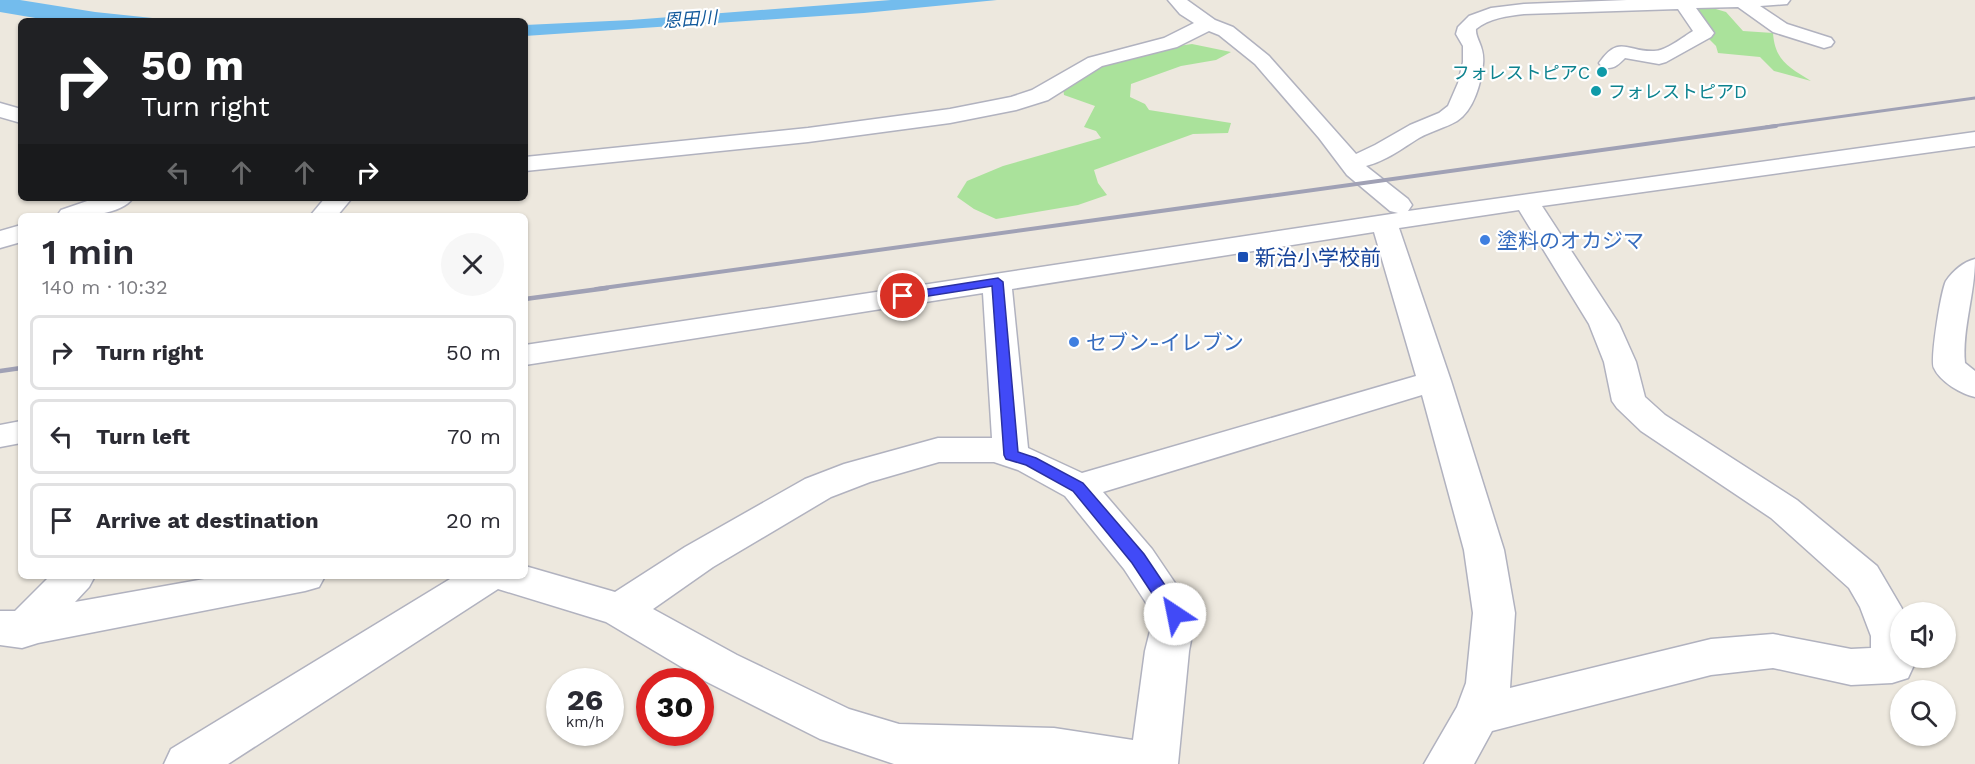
<!DOCTYPE html>
<html lang="en">
<head>
<meta charset="utf-8">
<style>
  body { margin:0; font-family:"Work Sans","Noto Sans JP",sans-serif; background:#f7f7f7; color:#2b2b33; height:100vh; display:flex; flex-direction:column; font-size:22px; white-space:nowrap }
  * { box-sizing:border-box; margin:0 }
  p { font-size:20px; color:#7c7c81 }
  .icon { flex:none; width:33px; height:33px; fill:none; stroke:currentColor; stroke-width:2; stroke-linecap:round; stroke-linejoin:round }
  .map { position:relative; flex:1; overflow:hidden }
  .sheet { position:absolute; left:18px; top:213px; width:510px; height:366px; display:flex; flex-direction:column; background:#fff; border-radius:9px; box-shadow:0 2px 4px #0004 }
  .sheet>* { flex:none }
  .banner { position:absolute; left:18px; top:18px; width:510px; height:183px; border-radius:9px; box-shadow:0 2px 4px #0004; background:#202124; color:#fff; overflow:hidden }
  .controls { position:absolute; left:1890px; top:602px; display:grid; gap:12px }
  .controls a { display:grid; place-items:center; width:66px; height:66px; border-radius:50%; background:#fff; box-shadow:0 2px 4px #0004; font-size:30px }
  .speed { position:absolute; left:546px; top:668px; display:flex; gap:12px; font-size:30px; font-weight:700; text-align:center }
  .speed>* { display:grid; place-content:center; width:78px; height:78px; border-radius:50%; background:#fff; box-shadow:0 2px 4px #0004; line-height:1 }
  .speed small { font-size:15px; font-weight:400 }
  .speed .limit { border:9px solid #d22; background:#fff; color:#111 }
  .pin { position:absolute; display:grid; place-items:center; width:51px; height:51px; color:#fff; margin:-26px; border:3px solid #fff; border-radius:50%; box-shadow:0 2px 6px #0007 }
  .me { position:absolute; width:66px; margin:-33px; rotate:326deg; stroke-linejoin:round; filter:drop-shadow(0 0 4px #0008) }
  .turn { display:flex; align-items:center; gap:21px; height:126px; padding:0 24px; font-size:27px }
  .turn .icon { width:78px; height:78px; stroke-width:2.5 }
  .turn b { display:block; font-size:42px; line-height:51px }
  .lanes { display:flex; align-items:center; height:57px; padding:0 24px; background:#0003; justify-content:center; gap:30px; direction:ltr }
  .lanes .off { opacity:.35 }
  .round { display:grid; place-items:center; flex:none; width:63px; height:63px; border-radius:32px; background:#f7f7f7 }
  .summary { display:flex; align-items:center; justify-content:space-between; height:102px; padding:0 24px }
  h1 { font-size:36px; font-weight:600; line-height:45px }
  ul { padding:0; list-style:none }
  li { display:flex; align-items:center; gap:18px; height:75px; margin:0 12px 9px; padding:0 12px; border:3px solid #e1e1e2; border-radius:9px }
  li div { flex:1 }
  li b { display:block; font-size:22px }
  li em { font-style:normal }
  .map>svg:first-child { display:block }
  .green { fill:#aae29b }
  .water { fill:#73bced }
  .lines { fill:none; stroke-linecap:round; stroke-linejoin:round }
  .minor-casing { stroke:#b1b2bf; stroke-width:3 }
  .minor { fill:#fff; fill-rule:evenodd }
  .rail-far2 { stroke:#a0a1b5; stroke-width:3 }
  .rail-far1 { stroke:#a0a1b5; stroke-width:4 }
  .rail { stroke:#a0a1b5; stroke-width:4.5 }
  .route { fill:#414af7; stroke:#2a30a1; stroke-width:1.5 }
  .culture-dot { fill:#0f9aa8; stroke:#fff; stroke-width:2 }
  .shop-dot { fill:#3f7fe0; stroke:#fff; stroke-width:2 }
  .transit-dot { fill:#1a4fb4; stroke:#fff; stroke-width:2 }
  .labels { text-anchor:middle; dominant-baseline:central; stroke-width:4.5; stroke-linejoin:round; paint-order:stroke }
  .far-water-label { font-size:18px; font-style:italic; fill:#10589b; stroke:#fff }
  .far-culture-label { font-size:18px; fill:#0d838f; stroke:#fff; text-anchor:end }
  .shop-label { font-size:21px; fill:#366cbe; stroke:#fff; text-anchor:start }
  .transit-label { font-size:21px; fill:#164399; stroke:#fff; text-anchor:start }
</style>
</head>
<body>
<div class="map">
<svg width="1975" height="764" viewBox="0 0 1975 764">
  <rect width="100%" height="100%" fill="#ede8de"/>
  <g class="green">
    <path d="M1699,4L1726,12L1743,31L1773,33C1775,61 1789,67 1811,81L1774,71L1760,57L1718,53L1716,46L1708,38L1689,5Z"/>
    <path d="M1192,44L1231,52L1216,60L1181,66L1131,84L1130,97L1145,104L1149,110L1231,123L1228,133L1193,134L1094,170L1098,183L1107,195L1078,205L996,219L974,209L957,197L967,181L1003,166L1101,138L1096,131L1084,127L1095,106L1064,95L1063,88L1102,64L1171,47Z"/>
  </g>
  <g class="water">
    <path d="M0,0H20L95,12L181,21H53L0,12Z"/>
    <path d="M891,0H997L864,13L525,36V25L631,20Z"/>
  </g>
  <g class="lines">
    <g class="minor-casing">
      <g id="minor">
        <path d="M1168,0H1187L1215,20L1233,27L1269,56L1356,154L1375,145L1410,125L1439,113L1448,106L1458,83L1463,62V46L1456,34L1458,27L1469,16L1491,8L1524,4L1627,0H1790L1787,4L1760,6L1787,24L1831,38L1834,42L1831,46L1824,48L1773,32L1738,7L1696,8L1714,33L1711,37L1666,62L1659,64L1625,58C1617,66 1613,70 1602,67L1599,63C1619,34 1627,52 1654,51C1666,51 1683,37 1693,31L1678,9L1524,14C1507,16 1490,18 1476,29C1475,39 1485,46 1483,64C1481,83 1474,110 1457,121C1445,128 1431,131 1419,138C1401,149 1386,161 1366,166L1408,199L1412,205L1408,211L1401,212L1975,132V146L1542,206L1619,324L1636,362L1645,397L1665,415L1797,500L1877,566L1904,612H1900V657H1914V665L1908,678L1892,683L1851,685L1773,668L1711,675L1492,731L1474,764H1424L1457,707L1466,683L1473,613L1464,550L1422,395L1103,492L1152,549L1196,614L1189,651L1178,764H894L820,739L705,681L606,622L498,589L228,764H164L171,749L455,576H525V566L615,592L685,547L805,479L844,464L938,438H992L983,293L525,365V345L1398,213L1390,211L1347,175L1319,138L1255,64L1219,35L1209,31L1177,47L1102,66L1048,100L1016,110L950,123L808,142L525,171V157L808,128L950,109L1011,97L1032,90L1088,58L1164,38L1194,23L1180,14ZM1519,210L1589,324L1604,362L1612,401L1617,408L1641,431L1771,518L1849,588L1860,607L1871,636V648L1851,649L1773,634L1711,639L1510,688L1515,613L1504,550L1451,381L1399,228ZM1374,232L1416,376L1082,473L1028,448L1012,289ZM939,462H994L1018,470L1065,496L1124,569L1154,615L1145,651L1133,740L1054,728L899,724L849,709L737,655L653,609L713,567L831,497L870,482Z"/>
        <path d="M0,103L21,109V123L0,117Z"/>
        <path d="M96,198H133C119,217 78,216 57,216L61,210Z"/>
        <path d="M325,198H352L337,216H310Z"/>
        <path d="M21,225V242L0,248V231Z"/>
        <path d="M1975,259C1975,294 1962,329 1965,363L1975,371V397C1962,394 1940,382 1934,368C1930,359 1941,291 1946,281C1953,271 1963,262 1975,259Z"/>
        <path d="M21,421V443L0,447V425Z"/>
        <path d="M50,576H95L89,587L75,602L221,576H325L319,587L305,591L38,643L22,648L0,645V611H15Z"/>
      </g>
    </g>
    <use href="#minor" class="minor"/>
    <path class="rail-far2" d="M1766,127L1975,98"/>
    <path class="rail-far1" d="M596,289L1776,126"/>
    <g class="rail">
      <path d="M525,299L607,288"/>
      <path d="M0,371L21,368"/>
    </g>
  </g>
  <path class="route" d="M998,278L1003,282L1018,452L1036,458L1083,483L1144,554L1181,609L1184,614L1181,619L1175,621L1169,619L1132,563L1073,491L1026,465L1006,459L1004,455L992,286L903,300L897,296L903,293Z"/>
  <g class="culture-dot">
    <circle cx="1602" cy="72" r="6"/>
    <circle cx="1596" cy="91" r="6"/>
  </g>
  <g class="shop-dot">
    <circle cx="1485" cy="240" r="6"/>
    <circle cx="1074" cy="342" r="6"/>
  </g>
  <rect class="transit-dot" x="1237" y="251" width="12" height="12" rx="3"/>
  <g class="labels">
    <g class="far-water-label">
      <text transform="translate(690 19) rotate(-4)">恩田川</text>
    </g>
    <g class="far-culture-label">
      <text x="1590" y="72">フォレストピアC</text>
      <text x="1608" y="91" text-anchor="start">フォレストピアD</text>
    </g>
    <g class="shop-label">
      <text x="1497" y="240">塗料のオカジマ</text>
      <text x="1086" y="342">セブン-イレブン</text>
    </g>
    <g class="transit-label">
      <text x="1255" y="257">新治小学校前</text>
    </g>
  </g>
</svg>
<div class="controls">
<a><svg class="icon" aria-label="sound" viewBox="0 0 24 24"><path d="M4 9h4l5-4v14l-5-4H4zM17 9q2 3 0 6"/></svg></a>
<a><svg class="icon" aria-label="search" viewBox="0 0 24 24"><circle cx="10" cy="10" r="6"/><path d="M15 15l6 6"/></svg></a>
</div>
<div class="speed"><div>26<small>km/h</small></div><div class="limit">30</div></div>
<div class="pin" style="left:903px;top:296px;background:#d93025"><svg class="icon" aria-label="arrive" viewBox="0 0 24 24"><path d="M6 21V4h12l-3 4 3 4H6"/></svg></div>
<svg class="me" style="left:1175px;top:614px" viewBox="-20 -20 40 40"><circle r="19" fill="#fff"/><path d="M0-13L10 11 0 6-10 11z" fill="#414af7"/></svg>
<div class="banner">
<div class="turn"><svg class="icon" aria-label="right" viewBox="0 0 24 24"><path d="M7 20v-9h11M14 6l5 5-5 5"/></svg><div><b>50 m</b>Turn right</div></div>
<div class="lanes"><svg class="icon off" aria-label="left" viewBox="0 0 24 24"><path d="M17 20v-9H6M10 6l-5 5 5 5"/></svg><svg class="icon off" aria-label="ahead" viewBox="0 0 24 24"><path d="M12 20V5M6 11l6-6 6 6"/></svg><svg class="icon off" aria-label="ahead" viewBox="0 0 24 24"><path d="M12 20V5M6 11l6-6 6 6"/></svg><svg class="icon" aria-label="right" viewBox="0 0 24 24"><path d="M7 20v-9h11M14 6l5 5-5 5"/></svg></div>
</div>
<section class="sheet">
<div class="summary"><div><h1>1 min</h1><p>140 m · 10:32</p></div><a class="round"><svg class="icon" aria-label="close" viewBox="0 0 24 24"><path d="M6 6l12 12M18 6L6 18"/></svg></a></div>
<ul>
<li><svg class="icon" aria-label="right" viewBox="0 0 24 24"><path d="M7 20v-9h11M14 6l5 5-5 5"/></svg><div><b>Turn right</b></div><em>50 m</em></li>
<li><svg class="icon" aria-label="left" viewBox="0 0 24 24"><path d="M17 20v-9H6M10 6l-5 5 5 5"/></svg><div><b>Turn left</b></div><em>70 m</em></li>
<li><svg class="icon" aria-label="arrive" viewBox="0 0 24 24"><path d="M6 21V4h12l-3 4 3 4H6"/></svg><div><b>Arrive at destination</b></div><em>20 m</em></li>
</ul>
</section>
</div>
</body>
</html>
